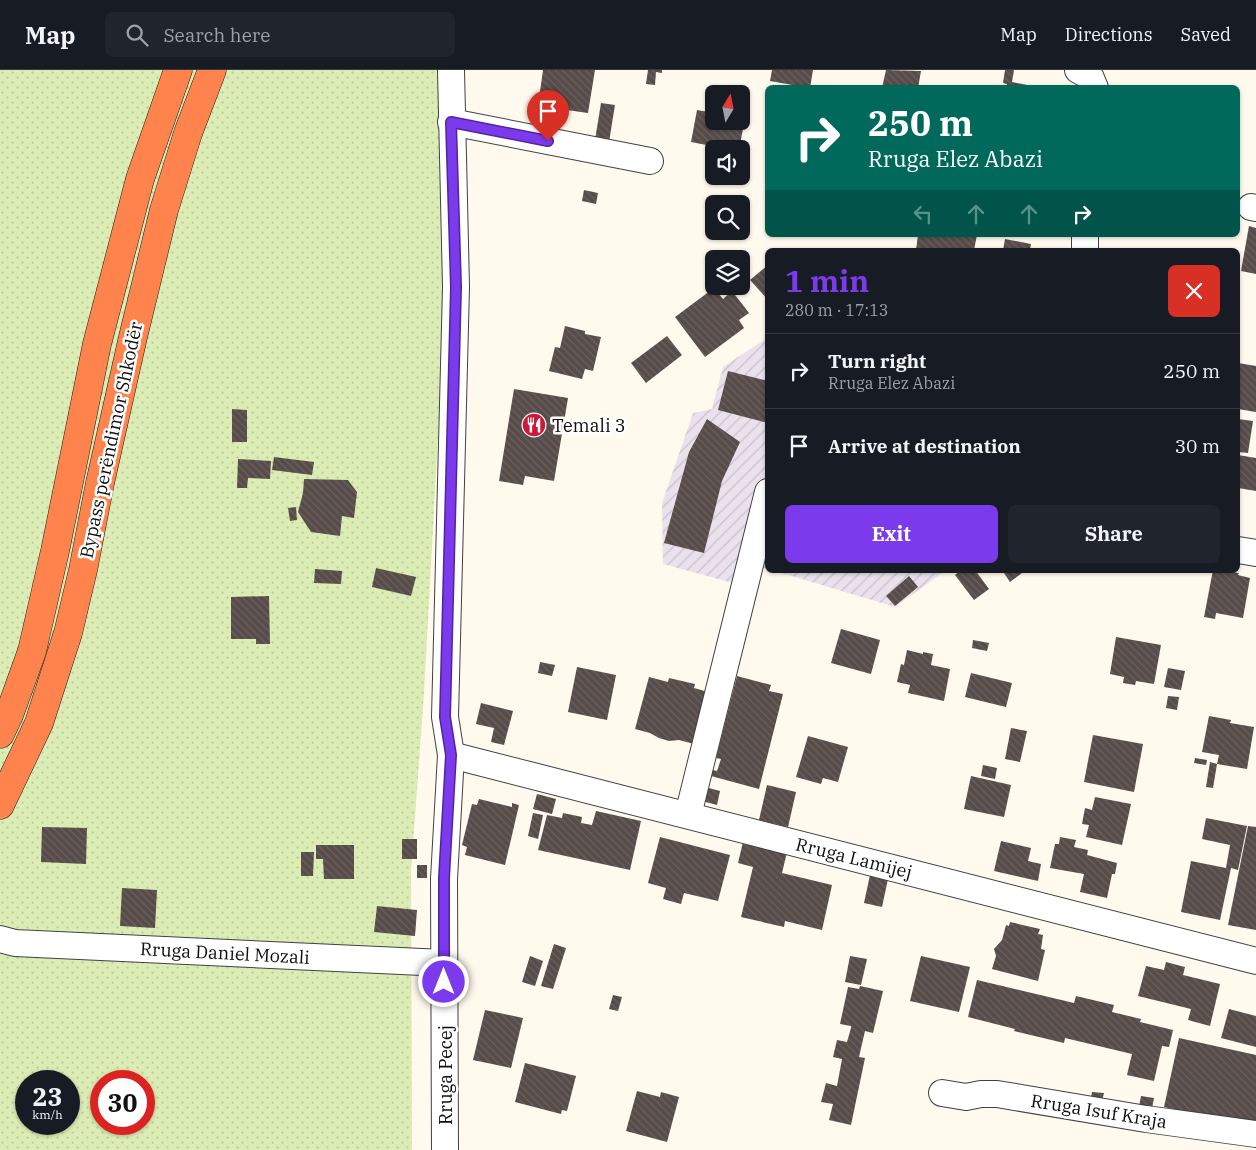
<!DOCTYPE html>
<html lang="en">
<head>
<meta charset="utf-8">
<style>
  body { margin:0; font-family:"IBM Plex Serif",serif; background:#20242c; color:#f1f3f6; height:100vh; display:flex; flex-direction:column; font-size:19px; white-space:nowrap }
  * { box-sizing:border-box; margin:0 }
  p { font-size:16px; color:#9ea1a6 }
  .icon { flex:none; width:28px; height:28px; fill:none; stroke:currentColor; stroke-width:2; stroke-linecap:round; stroke-linejoin:round }
  .map { position:relative; flex:1; overflow:hidden }
  .panel { position:absolute; left:765px; top:178px; width:475px; height:325px; display:flex; flex-direction:column; background:#171b24; border-radius:8px; box-shadow:0 1px 4px #0004 }
  .panel>* { flex:none }
  .banner { position:absolute; left:765px; top:15px; width:475px; height:152px; border-radius:8px; box-shadow:0 1px 4px #0004; background:#00695c; color:#fff; overflow:hidden }
  .needle { width:32px; rotate:10deg }
  .buttons { position:absolute; left:705px; top:15px; display:grid; gap:10px }
  .buttons a { display:grid; place-items:center; width:45px; height:45px; border-radius:8px; background:#171b24; box-shadow:0 1px 4px #0004; font-size:25px }
  .speed { position:absolute; left:15px; top:1000px; display:flex; gap:10px; font-size:25px; font-weight:700; text-align:center }
  .speed>* { display:grid; place-content:center; width:65px; height:65px; border-radius:50%; background:#171b24; box-shadow:0 1px 4px #0004; line-height:1 }
  .speed small { font-size:12px; font-weight:400 }
  .speed .limit { border:8px solid #d22; background:#fff; color:#111 }
  .pin { position:absolute; display:grid; place-items:center; width:42px; height:42px; color:#fff; margin:-51px -21px; border-radius:50% 50% 50% 0; rotate:-45deg; box-shadow:0 0 5px #0007 }
  .pin .icon { rotate:45deg }
  .me { position:absolute; width:55px; margin:-28px; rotate:0deg; stroke-linejoin:round; filter:drop-shadow(0 0 4px #0008) }
  .turn { display:flex; align-items:center; gap:18px; height:105px; padding:0 20px; font-size:22px }
  .turn .icon { width:65px; height:65px; stroke-width:2.5 }
  .turn b { display:block; font-size:35px; line-height:42px }
  .lanes { display:flex; align-items:center; height:48px; padding:0 20px; background:#0003; justify-content:center; gap:25px; direction:ltr }
  .lanes .off { opacity:.35 }
  .round { display:grid; place-items:center; flex:none; width:52px; height:52px; border-radius:8px; background:#20242c }
  .head { display:flex; align-items:center; justify-content:space-between; height:85px; padding:0 20px }
  h1 { font-size:30px; font-weight:800; line-height:38px; color:#7c3aed }
  .button { display:flex; gap:10px; margin-top:auto; padding:10px 20px }
  .button a { flex:1; height:58px; border-radius:8px; background:#7c3aed; color:#fff; font-size:20px; font-weight:800; line-height:58px; text-align:center }
  .button a+a { background:#20242c; color:#f1f3f6 }
  ul { padding:0; list-style:none }
  li { display:flex; align-items:center; gap:15px; height:75px; padding:0 20px; border-top:1px solid #363941 }
  li div { flex:1 }
  li b { display:block; font-size:19px }
  li em { font-style:normal }
  header { display:flex; align-items:center; gap:30px; box-sizing:border-box; height:70px; padding:0 25px; background:#171b24; border-bottom:1px solid #363941 }
  header strong { font-size:24px }
  nav { display:flex; gap:28px; margin-inline-start:auto; font-size:18px }
  .search { width:350px; height:45px; background:#20242c; display:flex; align-items:center; gap:12px; box-sizing:border-box; padding:0 18px; border-radius:8px; color:#9ea1a6; font-size:19px }
  .map>svg:first-child { display:block }
  .industrial { fill:url(#industrial-furrows) }
  .park { fill:url(#park-dots); fill-rule:evenodd }
  .building { fill:url(#building-back-hatch) }
  .lines { fill:none; stroke-linecap:round; stroke-linejoin:round }
  .minor-casing { stroke:#414141; stroke-width:28 }
  .highway-casing { stroke:#1f1f1f; stroke-width:29 }
  .minor { stroke:#fff; stroke-width:26 }
  .highway { stroke:#ff834c; stroke-width:28 }
  .route-casing { stroke:#51269a; stroke-width:12 }
  .route { stroke:#7c3aed; stroke-width:9 }
  .labels { text-anchor:middle; dominant-baseline:central; stroke-width:5; stroke-linejoin:round; paint-order:stroke }
  .poi-label { font-size:18px; fill:#0e0e0e; stroke:#fff; text-anchor:start }
  .street-label { font-size:18px; fill:#0e0e0e; stroke:#fff }
</style>
</head>
<body>
<header>
<strong>Map</strong>
<div class="search"><svg class="icon" aria-label="search" viewBox="0 0 24 24"><circle cx="10" cy="10" r="6"/><path d="M15 15l6 6"/></svg>Search here</div>
<nav><a>Map</a><a>Directions</a><a>Saved</a></nav>
</header>
<div class="map">
<svg width="1256" height="1080" viewBox="0 0 1256 1080">
  <defs>
    <pattern id="industrial-furrows" width="10" height="10" patternUnits="userSpaceOnUse" patternTransform="scale(1.25)"><rect width="10" height="10" fill="#eae1ed"/><path d="M-1 1l2-2M0 10L10 0M9 11l2-2" fill="none" stroke="#c8c0ca"/></pattern>
    <pattern id="park-dots" width="8" height="8" patternUnits="userSpaceOnUse" patternTransform="scale(1.25)"><rect width="8" height="8" fill="#dbedb4"/><path d="M2 2h.1M6 6h.1" fill="none" stroke="#bbca9a" stroke-width="1.8" stroke-linecap="round"/></pattern>
    <pattern id="building-back-hatch" width="6" height="6" patternUnits="userSpaceOnUse" patternTransform="scale(1.25)"><rect width="6" height="6" fill="#574c49"/><path d="M-1 5l2 2M0 0l6 6M5-1l2 2" fill="none" stroke="#6a615f"/></pattern>
  </defs>
  <rect width="100%" height="100%" fill="#fff9ee"/>
  <g class="industrial">
    <path d="M767,268V499L761,497L755,519L663,494L662,433L693,343L712,339L723,297Z"/>
    <path d="M772,500H946L895,537Z"/>
  </g>
  <path class="park" d="M0,0H458L424,623L411,802L412,1080H0ZM26,1011H69V1054H26ZM101,1011H144V1054H101Z"/>
  <g class="building">
    <path d="M543,0H595L588,43L538,36Z"/>
    <path d="M648,0H662V3L656,2L655,15L646,14Z"/>
    <path d="M772,0H813L810,18L770,11Z"/>
    <path d="M886,0L921,1L918,18H882Z"/>
    <path d="M1005,0H1014L1012,12L1032,16V18H1006L1007,14L1003,13Z"/>
    <path d="M601,33L615,35L609,72L595,70Z"/>
    <path d="M697,40L714,43V51H741V48L745,49L739,79H727L691,72Z"/>
    <path d="M584,120L598,123L596,134L582,131Z"/>
    <path d="M1249,156L1256,158V204L1241,201Z"/>
    <path d="M918,165H977L974,180H916Z"/>
    <path d="M1005,169L1031,174L1030,180H1003Z"/>
    <path d="M768,195V230L750,210Z"/>
    <path d="M714,218L723,229L732,221L749,243L739,250L744,258L705,287L675,247Z"/>
    <path d="M565,256L585,261V264L601,267L593,301L585,299L582,309L549,301L555,277L560,278Z"/>
    <path d="M667,266L682,285L646,313L631,293Z"/>
    <path d="M1238,293L1256,296V342L1238,339Z"/>
    <path d="M728,301L768,311V353L718,340Z"/>
    <path d="M514,319L568,328L554,411L525,406L523,415L499,411Z"/>
    <path d="M232,339L247,340V372H232Z"/>
    <path d="M707,349L740,372L722,411L704,483L664,473L689,382Z"/>
    <path d="M1238,349L1253,351L1248,383L1238,382Z"/>
    <path d="M1238,385L1256,388V421L1238,418Z"/>
    <path d="M274,387L314,392L312,405L272,400Z"/>
    <path d="M238,389L271,391L270,409L248,408L247,418H237Z"/>
    <path d="M304,409L348,410L357,422L354,448L342,446L340,466L311,462L298,442L303,423Z"/>
    <path d="M296,437L297,450L290,451L288,438Z"/>
    <path d="M376,498L416,507L411,526L372,517Z"/>
    <path d="M315,499L342,501L341,514L314,513Z"/>
    <path d="M961,500H975L989,519L974,530L955,505Z"/>
    <path d="M1002,500H1026L1010,512Z"/>
    <path d="M1213,500L1239,503L1238,505L1250,508L1243,548L1216,543L1215,549L1204,547Z"/>
    <path d="M909,506L918,517L895,536L886,526Z"/>
    <path d="M269,526L270,574H256V569H231V527Z"/>
    <path d="M841,559L880,570L871,604L831,593Z"/>
    <path d="M1116,567L1161,575L1154,614L1136,611L1135,615L1123,613L1124,607L1110,604Z"/>
    <path d="M973,570L989,573L987,581L972,578Z"/>
    <path d="M907,580L923,584V582L933,584L931,595L950,599L944,631L908,623L910,615L897,612L901,594L904,595Z"/>
    <path d="M540,592L555,595L552,606L538,603Z"/>
    <path d="M577,597L616,605L607,650L568,642Z"/>
    <path d="M1168,598L1185,601L1181,620L1164,617Z"/>
    <path d="M971,603L1012,613L1006,637L965,627Z"/>
    <path d="M737,606L771,615L769,621L783,624L759,719L711,706L713,700L717,701L721,689L716,688Z"/>
    <path d="M649,607L668,612L669,608L695,614L694,618L708,622L694,674L679,670L669,671L659,668L650,663L635,659Z"/>
    <path d="M1168,626L1179,627L1177,640L1166,638Z"/>
    <path d="M481,633L513,641L504,675L491,672L494,658L476,654Z"/>
    <path d="M1209,646L1231,650L1230,653L1254,657L1247,699L1217,694L1219,685L1202,682Z"/>
    <path d="M1011,658L1027,661L1020,692L1005,689Z"/>
    <path d="M1093,665L1143,674L1134,722L1084,712Z"/>
    <path d="M808,666L848,677L838,712L823,708L821,714L796,707Z"/>
    <path d="M1195,688L1207,690L1206,695L1194,693Z"/>
    <path d="M1210,692L1217,694L1213,718L1206,717Z"/>
    <path d="M983,695L997,698L995,709L981,706Z"/>
    <path d="M971,706L1011,715L1004,747L964,739Z"/>
    <path d="M767,715L796,722L788,757L759,750Z"/>
    <path d="M705,717L720,721L717,735L702,731Z"/>
    <path d="M537,724L556,729L552,744L533,739Z"/>
    <path d="M1095,727L1131,734L1122,775L1086,767L1089,755L1082,754L1085,738L1092,740Z"/>
    <path d="M479,729L512,737V733L519,735L505,795L465,785L467,777L462,775L472,734L477,735Z"/>
    <path d="M596,741L641,751L630,800L538,780L547,745L562,748L563,743L582,747L581,753L592,755Z"/>
    <path d="M533,743L543,745L538,769L528,766Z"/>
    <path d="M1206,748L1247,756L1238,800L1231,798L1220,850L1181,842L1191,791L1226,798L1230,775L1202,769Z"/>
    <path d="M1248,756L1256,757V860L1228,855Z"/>
    <path d="M42,757L87,758L86,794L41,792Z"/>
    <path d="M660,767L730,785L718,831L684,823L681,834L663,829L666,818L648,813Z"/>
    <path d="M1060,767L1076,770L1074,777L1088,780L1087,785L1117,793L1115,804H1112L1107,828L1080,822L1084,804L1050,798L1055,774H1059Z"/>
    <rect x="402" y="769" width="15" height="20"/>
    <path d="M1001,771L1031,778L1028,791L1041,794L1038,811L994,801Z"/>
    <path d="M743,772L787,782L782,803L832,815L822,860L785,851L784,857L741,847L753,797L738,793Z"/>
    <path d="M316,775H354V809H324L323,789H316Z"/>
    <path d="M301,782H314L313,806H301Z"/>
    <rect x="417" y="795" width="10" height="13"/>
    <path d="M870,805L888,809L882,837L864,833Z"/>
    <path d="M122,818L157,820L155,858L120,856Z"/>
    <path d="M377,836L417,840L415,866L374,862Z"/>
    <path d="M1010,852L1040,859L1038,864L1043,865L1041,879L1045,880L1038,911L992,899L996,886L994,879L1002,870L1006,855L1009,856Z"/>
    <path d="M554,874L566,878L553,919L541,916Z"/>
    <path d="M530,886L543,891L535,916L522,912Z"/>
    <path d="M850,886L867,889L861,915L845,912Z"/>
    <path d="M921,886L970,897L959,942L910,931Z"/>
    <path d="M1166,892L1185,897L1183,905L1220,914L1210,956L1188,950L1191,939L1138,926L1146,896L1164,900Z"/>
    <path d="M977,910L1074,933L1076,926L1114,935L1112,942L1141,949L1140,952L1173,960L1169,977L1162,976L1154,1011L1127,1005L1132,984L1065,968L1064,973L1014,961L1015,959L968,947Z"/>
    <path d="M860,916L883,921L873,963L865,961L859,987L865,988L851,1055L829,1050L833,1034L821,1032L826,1013L837,1016L842,989L833,987L837,970L847,972L851,958V956L840,954L848,917L859,919Z"/>
    <path d="M613,925L622,927L618,941L609,939Z"/>
    <path d="M1229,939L1256,946V977L1221,968Z"/>
    <path d="M485,940L523,948L511,998L473,990Z"/>
    <path d="M1179,968L1256,985V1057L1164,1037Z"/>
    <path d="M525,993L576,1006L567,1041L562,1040L561,1044L515,1032Z"/>
    <path d="M637,1021L660,1027L661,1022L679,1027L667,1072L626,1061Z"/>
    <path d="M1092,1022L1104,1023L1102,1031L1090,1033Z"/>
    <path d="M1141,1026L1154,1028L1151,1044L1138,1042Z"/>
  </g>
  <g class="lines">
    <g class="minor-casing">
      <g id="minor">
        <path d="M1078,0L1090,6L1095,18"/>
        <path d="M451,52L650,91"/>
        <path d="M1251,137L1256,138"/>
        <path d="M1085,165V180"/>
        <path d="M1238,480L1256,483"/>
        <path d="M451,685L1256,891"/>
        <path d="M688,745L768,422"/>
        <path d="M0,869L15,873L444,893"/>
        <path d="M942,1023L966,1027L981,1024H997L1146,1049L1256,1064"/>
        <path d="M445,1080L444,809L451,685L445,647L456,217L451,0"/>
      </g>
    </g>
    <g class="highway-casing">
      <g id="highway">
        <path d="M0,664L9,645L32,581L55,481L97,274L140,109L178,0"/>
        <path d="M0,735L39,653L68,563L83,500L100,413L133,267L164,140L188,63L212,0"/>
      </g>
    </g>
    <use href="#minor" class="minor"/>
    <use href="#highway" class="highway"/>
  </g>
  <g class="lines">
    <g class="route-casing">
      <path id="route" d="M444,912V808L451,685L445,647L456,217L451,52L548,71"/>
    </g>
    <use href="#route" class="route"/>
  </g>
  <defs>
    <g id="restaurant-disc" transform="scale(1.25)"><circle r="9.5" fill="#cb193d" stroke="#fff"/><path d="M-5-6h1v4h1v-4h1v4h1v-4h1v5L-1.5 .5V6h-2V.5L-5-1ZM5-6V6H3V1.5H1.5Q1.5-4 5-6Z" fill="#fff"/></g>
  </defs>
  <g fill-rule="evenodd">
    <use href="#restaurant-disc" x="534" y="355"/>
  </g>
  <g class="labels">
    <g class="poi-label">
      <text x="552" y="355">Temali 3</text>
    </g>
    <g class="street-label">
      <text transform="translate(111 370) rotate(-78)">Bypass perëndimor Shkodër</text>
      <text transform="translate(854 788) rotate(14)">Rruga Lamijej</text>
      <text transform="translate(225 883) rotate(3)">Rruga Daniel Mozali</text>
      <text transform="translate(445 1005) rotate(-90)">Rruga Pecej</text>
      <text transform="translate(1099 1041) rotate(9)">Rruga Isuf Kraja</text>
    </g>
  </g>
</svg>
<div class="buttons">
<a><svg class="needle" viewBox="-14 -14 28 28"><path d="M0-13l5 13h-10z" fill="#e53935"/><path d="M0 13l5-13h-10z" fill="#9ea1a6"/></svg></a>
<a><svg class="icon" aria-label="sound" viewBox="0 0 24 24"><path d="M4 9h4l5-4v14l-5-4H4zM17 9q2 3 0 6"/></svg></a>
<a><svg class="icon" aria-label="search" viewBox="0 0 24 24"><circle cx="10" cy="10" r="6"/><path d="M15 15l6 6"/></svg></a>
<a><svg class="icon" aria-label="layers" viewBox="0 0 24 24"><path d="M12 4l9 5-9 5-9-5zM3 14l9 5 9-5"/></svg></a>
</div>
<div class="speed"><div>23<small>km/h</small></div><div class="limit">30</div></div>
<div class="pin" style="left:548px;top:71px;background:#d93025"><svg class="icon" aria-label="arrive" viewBox="0 0 24 24"><path d="M6 21V4h12l-3 4 3 4H6"/></svg></div>
<svg class="me" style="left:444px;top:912px" viewBox="-20 -20 40 40"><circle r="17" fill="#7c3aed" stroke="#fff" stroke-width="3"/><path d="M0-11L8 9 0 5-8 9z" fill="#fff"/></svg>
<div class="banner">
<div class="turn"><svg class="icon" aria-label="right" viewBox="0 0 24 24"><path d="M7 20v-9h11M14 6l5 5-5 5"/></svg><div><b>250 m</b>Rruga Elez Abazi</div></div>
<div class="lanes"><svg class="icon off" aria-label="left" viewBox="0 0 24 24"><path d="M17 20v-9H6M10 6l-5 5 5 5"/></svg><svg class="icon off" aria-label="ahead" viewBox="0 0 24 24"><path d="M12 20V5M6 11l6-6 6 6"/></svg><svg class="icon off" aria-label="ahead" viewBox="0 0 24 24"><path d="M12 20V5M6 11l6-6 6 6"/></svg><svg class="icon" aria-label="right" viewBox="0 0 24 24"><path d="M7 20v-9h11M14 6l5 5-5 5"/></svg></div>
</div>
<section class="panel">
<div class="head"><div><h1>1 min</h1><p>280 m · 17:13</p></div><a class="round" style="background:#d93025;color:#fff"><svg class="icon" aria-label="close" viewBox="0 0 24 24"><path d="M6 6l12 12M18 6L6 18"/></svg></a></div>
<ul>
<li><svg class="icon" aria-label="right" viewBox="0 0 24 24"><path d="M7 20v-9h11M14 6l5 5-5 5"/></svg><div><b>Turn right</b><p>Rruga Elez Abazi</p></div><em>250 m</em></li>
<li><svg class="icon" aria-label="arrive" viewBox="0 0 24 24"><path d="M6 21V4h12l-3 4 3 4H6"/></svg><div><b>Arrive at destination</b></div><em>30 m</em></li>
</ul>
<div class="button"><a>Exit</a><a>Share</a></div>
</section>
</div>
</body>
</html>
